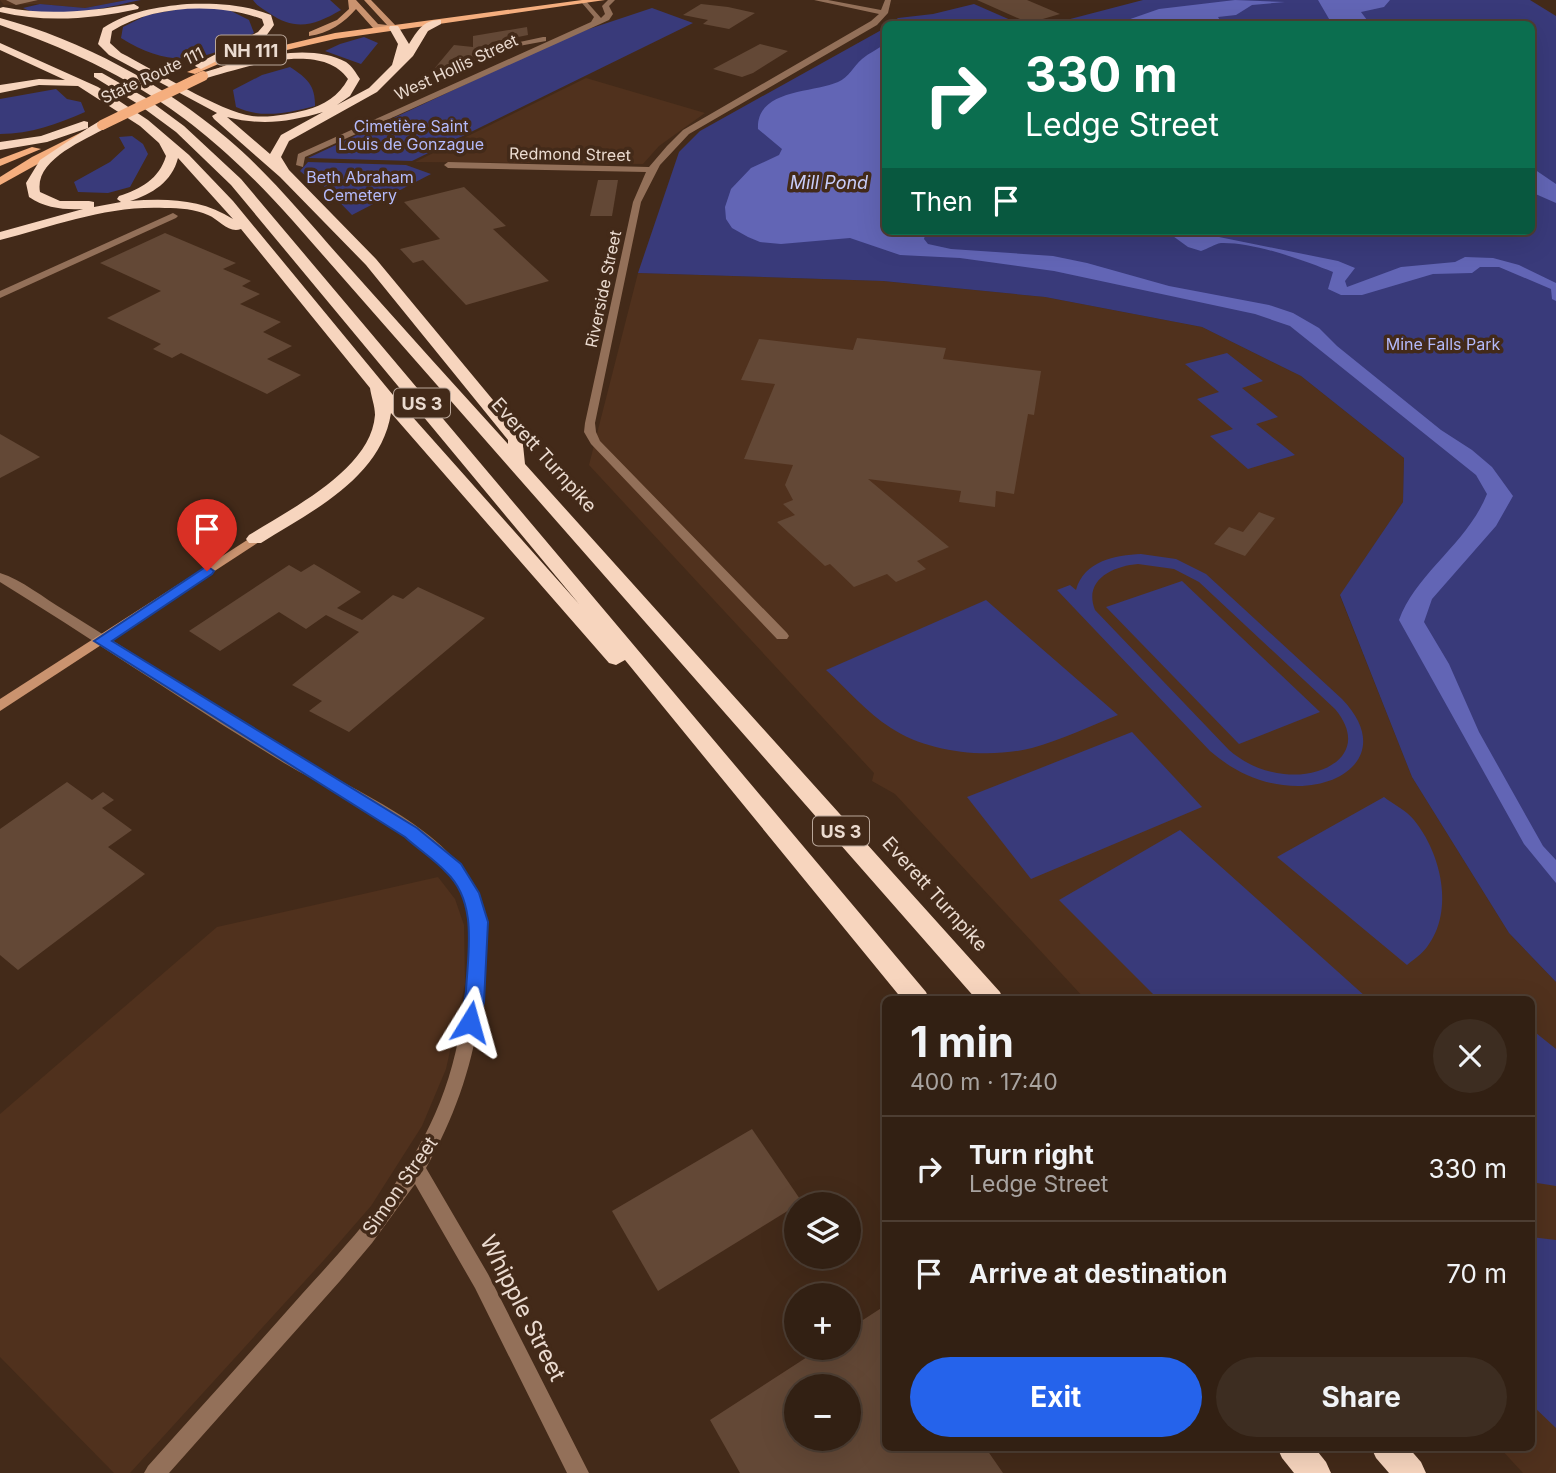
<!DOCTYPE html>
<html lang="en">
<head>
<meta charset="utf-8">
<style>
  body { margin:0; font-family:Inter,sans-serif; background:#3d2d21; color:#f1f3f6; height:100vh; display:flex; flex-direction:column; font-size:26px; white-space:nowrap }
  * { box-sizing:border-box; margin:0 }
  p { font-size:23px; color:#a8a3a0 }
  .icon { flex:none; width:38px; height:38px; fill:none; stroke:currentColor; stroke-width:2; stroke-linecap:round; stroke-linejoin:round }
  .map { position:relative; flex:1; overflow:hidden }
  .panel { position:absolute; left:882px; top:996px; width:653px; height:455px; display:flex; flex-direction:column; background:#322013; border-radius:10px; box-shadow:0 7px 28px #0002,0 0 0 2px #4d3e33 }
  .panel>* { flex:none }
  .banner { position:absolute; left:882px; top:21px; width:653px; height:214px; border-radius:10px; box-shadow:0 7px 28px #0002,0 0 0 2px #4d3e33; background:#0b6e4f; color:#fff; overflow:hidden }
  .buttons { position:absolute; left:784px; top:1192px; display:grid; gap:14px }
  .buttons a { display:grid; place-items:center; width:77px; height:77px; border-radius:50%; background:#322013; box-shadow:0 7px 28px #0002,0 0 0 2px #4d3e33; font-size:35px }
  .pin { position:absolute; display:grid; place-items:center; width:60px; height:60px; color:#fff; margin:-72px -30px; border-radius:50% 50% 50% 0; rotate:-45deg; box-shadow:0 0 7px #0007 }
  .pin .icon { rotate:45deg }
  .me { position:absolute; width:77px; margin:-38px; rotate:8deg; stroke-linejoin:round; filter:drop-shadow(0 0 5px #0008) }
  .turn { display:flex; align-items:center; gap:24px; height:147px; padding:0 28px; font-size:32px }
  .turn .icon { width:91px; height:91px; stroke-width:2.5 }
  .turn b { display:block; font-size:49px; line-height:60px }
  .then { display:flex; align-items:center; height:66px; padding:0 28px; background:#0003; gap:14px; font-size:26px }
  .round { display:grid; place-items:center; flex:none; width:74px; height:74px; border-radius:37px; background:#3d2d21 }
  .headline { display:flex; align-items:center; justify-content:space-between; height:119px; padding:0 28px }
  h1 { font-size:42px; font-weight:700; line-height:52px }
  .primary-button { display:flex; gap:14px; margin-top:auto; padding:14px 28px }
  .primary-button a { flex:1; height:80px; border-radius:42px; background:#2563eb; color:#fff; font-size:28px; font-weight:700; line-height:80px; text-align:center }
  .primary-button a+a { background:#3d2d21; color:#f1f3f6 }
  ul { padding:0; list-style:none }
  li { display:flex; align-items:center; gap:21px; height:105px; padding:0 28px; border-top:2px solid #4d3e33 }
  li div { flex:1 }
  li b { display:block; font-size:26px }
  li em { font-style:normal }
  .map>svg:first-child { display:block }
  .built { fill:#50311d }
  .green { fill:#393a7a; fill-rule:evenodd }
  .water { fill:#6265b5 }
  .building { fill:#634836; fill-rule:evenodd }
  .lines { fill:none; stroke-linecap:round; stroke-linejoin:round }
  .street { fill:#937059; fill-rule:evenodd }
  .secondary { fill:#ca936f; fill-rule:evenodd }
  .primary { fill:#f5ae7e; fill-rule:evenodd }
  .highway { fill:#f7d5be; fill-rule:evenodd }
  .primary-bridge { stroke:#f5ae7e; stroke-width:10 }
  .route { fill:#2563eb; stroke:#184099; stroke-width:2 }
  .labels { text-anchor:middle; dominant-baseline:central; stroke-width:7; stroke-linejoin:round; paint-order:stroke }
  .far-street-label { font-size:16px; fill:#ebdbd0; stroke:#432a19 }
  .far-park-label { font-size:16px; fill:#b4bafb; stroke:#432a19 }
  .shield { fill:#432a19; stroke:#b9a699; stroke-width:2 }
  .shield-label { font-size:18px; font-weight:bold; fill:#ebdbd0 }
  .far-water-label { font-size:18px; font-style:italic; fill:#c8cdf9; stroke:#432a19 }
  .street-label { font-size:19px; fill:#ebdbd0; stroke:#432a19 }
  .near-street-label { font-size:23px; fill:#ebdbd0; stroke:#432a19 }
</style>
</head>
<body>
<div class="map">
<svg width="1556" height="1473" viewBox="0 0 1556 1473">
  <rect width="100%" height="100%" fill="#432a19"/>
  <g class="built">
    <path d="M0,0H127L85,8L40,4L4,5Z"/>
    <path d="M586,78L705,113L659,146L643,164L415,162Z"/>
    <path d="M638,273L883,281L1045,297L1202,327L1301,376L1404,458L1403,502L1340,596L1412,777L1509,933L1556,982V1473H1523L1499,1447H1531V999H1085L895,794L872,781L874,773L589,465Z"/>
    <path d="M438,877L455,899L464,925L465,984L446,1069L422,1126L371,1206L324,1260L130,1473H114L0,1357V1114L217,927Z"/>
  </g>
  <g class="green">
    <path d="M127,0H141C111,6 51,23 23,8L40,4L85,8Z"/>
    <path d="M253,0H330L341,10C315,25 296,32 269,13C263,9 256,5 253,0Z"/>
    <path d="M1143,0H1530L1556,16V982L1509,933L1412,777L1340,595L1403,502L1404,458L1301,376L1202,327L1045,297L883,281L638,273L679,152L700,131L885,28L886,231H1531V24H1051Z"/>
    <path d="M974,4L1020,24H890L898,18L933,14Z"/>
    <path d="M196,6L227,9L249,20L254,33C204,63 171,69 121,38L123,27L147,15Z"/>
    <path d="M652,8L693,23L412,161L308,158L571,35Z"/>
    <path d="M364,37L378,43L361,64L325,51L340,44Z"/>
    <path d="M290,67C307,78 315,85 315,106C288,113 262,119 236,107L233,90L262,75Z"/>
    <path d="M56,89L67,99L81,102L85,112C57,124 31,134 0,134V99Z"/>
    <path d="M132,136L143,144L148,154L130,187L108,193L78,192L74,182L110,162L125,148L119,137Z"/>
    <path d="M308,162L406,165L431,174L352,215L318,180L307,177L300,171Z"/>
    <path d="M1227,353L1263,381L1242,388L1278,417L1256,424L1295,455L1248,469L1210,436L1233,429L1197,399L1219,392L1185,364Z"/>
    <path d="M1141,554L1176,559L1206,574L1342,699C1394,753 1341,793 1283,785C1255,782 1231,769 1210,751L1057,590L1070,585L1076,590C1084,561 1115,555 1141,554ZM1138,564L1174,569L1199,582L1335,709C1371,752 1326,779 1284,774C1263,772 1244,763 1229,750L1095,610C1083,580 1113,566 1138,564Z"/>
    <path d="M1182,581L1320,712L1239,744L1106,607Z"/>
    <path d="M986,600L1118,715C1090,726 1061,740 1032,748C988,759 929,753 891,728C867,713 847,689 826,670Z"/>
    <path d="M1132,732L1202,807L1031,879L967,797Z"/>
    <path d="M1384,797C1393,804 1407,811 1414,820C1441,853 1455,911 1427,947C1422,954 1413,960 1407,965L1277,857Z"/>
    <path d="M1180,830L1366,997L1363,999H1158L1059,900Z"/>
    <path d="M1531,1029L1556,1049V1186L1531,1182Z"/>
    <path d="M1531,1237L1556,1240V1428L1531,1404Z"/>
  </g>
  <g class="water">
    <path d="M1235,0L1285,2L1252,5L1236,15L1218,17L1222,24H1116L1159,9Z"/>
    <path d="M1318,0H1390L1384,7L1361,12L1370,24H1332Z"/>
    <path d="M885,44L886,231H926L924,239L928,244L951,249L1053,256L1087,263L1169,286L1269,305L1293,313L1319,328L1337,346L1441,430L1472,450L1492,467L1513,496L1496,526L1432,599L1424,622L1449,664L1479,732L1543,846L1556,860V883L1524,844L1399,620C1416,573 1467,544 1487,494L1476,475L1290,326L1255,314L1054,271L960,258L900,255L850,238L781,244L760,242L748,237L732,228L726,219L725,207L731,189L751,168L779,155L782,149L758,129C756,89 813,93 838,82C849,77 853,67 862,59C869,53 878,49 885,44Z"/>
    <path d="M1531,167L1556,184V203L1531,192Z"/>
    <path d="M1166,231H1205L1219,237L1338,261L1355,268L1345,281L1347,287L1401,267L1455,262L1465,257L1493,258L1519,265L1556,283V301L1552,299L1551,289L1499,267H1480L1472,273L1433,274L1362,295H1341L1328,289L1333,272C1303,260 1254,242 1221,243C1214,244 1208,249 1201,251L1188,247Z"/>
  </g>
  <g class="building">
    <path d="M977,0H1027L1060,14L1029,23Z"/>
    <path d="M701,4L728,7L755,13L729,29L703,24L708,20L683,15Z"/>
    <path d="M527,27L528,35L492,42L485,48L474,64H464L459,71L434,69L454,45L473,47V36Z"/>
    <path d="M760,44L788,51L753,73L742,77L713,69Z"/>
    <path d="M598,180H618L612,216H590Z"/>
    <path d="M464,187L506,226L493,229L549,281L466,305L423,260L413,263L400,249L440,239L404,202Z"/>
    <path d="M165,233L236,263L223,269L251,281L242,286L260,294L240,304L281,322L263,332L292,346L267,359L301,375L267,394L181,353L172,358L153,349L161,344L107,318L161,291L100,263Z"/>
    <path d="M857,338L946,348L943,359L1041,371L1034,415L1028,414L1014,494L996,491L995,507L959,502L961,491L868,479L949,547L917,561L926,569L896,582L887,574L854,587L830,564L825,566L777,522L795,515L783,504L793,500L785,485L793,465L744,459L775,384L741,380L759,339L853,350Z"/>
    <path d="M0,434L40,457L0,478Z"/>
    <path d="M1259,512L1275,518L1245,556L1214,544L1229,527L1243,532Z"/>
    <path d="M314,564L361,592L337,608L362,620L393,595L403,599L418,587L485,618L349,732L309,711L322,701L292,685L359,632L326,615L306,629L279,612L220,651L189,631L289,565L301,572Z"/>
    <path d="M67,782L92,800L103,792L114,800L102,808L132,830L108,847L145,874L18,970L0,955V829Z"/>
    <path d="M752,1129L802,1202L658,1291L612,1211Z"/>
    <path d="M886,1305V1447H985L1003,1473H740L710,1420L821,1348H849V1329ZM796,1386H849V1438H796Z"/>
  </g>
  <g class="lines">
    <g class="street">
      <path d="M6,0H38L16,5Z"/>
      <path d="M608,0H615L609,6L613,14L609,20L305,157L303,167L296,165L298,154L591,22L594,17L582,3V1H586L601,18L605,14L602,6Z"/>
      <path d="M814,0H828L881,10L885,0H891L888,13L877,25L689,134L660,165L641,202L595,423L596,432L600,441L787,633L789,636L787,639H777L591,444L584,432L585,423L633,202L646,172L448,168L444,165L448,162L649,167L667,146L683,130L871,21L879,14Z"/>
      <path d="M543,37H546V41L491,51L487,49Z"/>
      <path d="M173,213L178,216L176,218L0,298V291Z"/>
      <path d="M0,573C22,580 44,598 64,610C117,643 169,676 221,710C251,729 281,748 312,765C367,797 455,834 479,898C489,928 485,962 482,993C476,1056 457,1113 426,1168L488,1274L589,1473H567L475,1288L415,1184L372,1243L340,1281L169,1473H144L148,1466C199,1409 251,1352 302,1294C351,1240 405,1183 435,1114C454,1071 462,1028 467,982C471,947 473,908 453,879C420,830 335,793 284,763C188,705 96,641 0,582Z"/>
    </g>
    <g class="secondary">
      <path d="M348,0H356L378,24L387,25L364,0H371L398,28L394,30L373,28L356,9C345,22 328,34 309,36V32L337,20L349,9Z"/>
      <path d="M255,535L261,539L259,542L0,711V699Z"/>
    </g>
    <g class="primary">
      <path d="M582,0H605L335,39L278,52L219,73L211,71L272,48L335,33Z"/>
      <path d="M220,58L228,60L195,74L187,72Z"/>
      <path d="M88,129L92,130V134L0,185V177L32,157Z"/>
      <path d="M32,147L41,149L0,166V159Z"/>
    </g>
    <g class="highway">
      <path d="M134,4L139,7L138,9C92,19 46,23 0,12V8L3,7C48,16 90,11 134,4Z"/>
      <path d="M187,4C216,3 243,4 271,15L274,25L266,36L201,69L195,66L197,64L258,32L264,25L262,19C217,2 152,5 112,31L110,43L121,53C153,69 220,112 252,116C270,118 289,114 306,110C324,105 339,96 348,79C320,39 241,69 203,79L197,76L199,74C238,61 307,40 346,62C352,66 356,73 360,79L350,96L337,105L369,88L392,65L398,44L389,28L390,26H398L409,44C417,31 424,19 441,20V24L428,31L413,56L377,92L289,141L281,157L289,170L376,259L522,435L525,464L1000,992L1003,999H976L293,221C203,120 128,70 0,25V18C82,40 163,84 228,139C275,179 314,229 355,274C406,331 457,388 508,444V440L366,265L280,177L214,119L212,116L217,113L109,55L98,44L103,28C129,11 157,7 187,4ZM323,112L281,135L270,154L227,117C262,126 289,122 323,112Z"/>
      <path d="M0,43L98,87L148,120L189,155L233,201L393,395L579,604L231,185L176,132L138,104L94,77V73H102L146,98L184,126L241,179L926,992L929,999H902L625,660L616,665L609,663L391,413C381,478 312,511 261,543H249L246,539L249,535C290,509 371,470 375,415C375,406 371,396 370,388L241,229C229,234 220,220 208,215C195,209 180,208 165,208C108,205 54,226 0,240V232L83,209C64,210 45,208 29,197L26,183L40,160L88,128L47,142L0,150V142L41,136L84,121L88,122V128L98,122H106V128C83,141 34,160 40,192L60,201H89L94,202V207L121,202L117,199L119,196C141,189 159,179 166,156L159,143L140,126L78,86L39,85L0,93V85L39,79L65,80L0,50ZM178,158L233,219C202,199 167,198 130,201C152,194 172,182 178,158Z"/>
      <path d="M1277,1447H1314L1326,1462L1331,1473H1294L1282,1458Z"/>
      <path d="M1371,1447H1408L1421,1462L1426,1473H1389L1376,1458Z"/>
    </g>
    <path class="primary-bridge" d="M102,125L203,76"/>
  </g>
  <path class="route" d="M207,566L214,571L212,574L112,641L417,828L461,864L479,893L488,922L484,1002L477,1028L470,1030L464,1028C459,1017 465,1002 466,991C468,952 478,902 446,872C434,859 418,849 405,837L94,641Z"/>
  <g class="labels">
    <g class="far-street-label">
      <text transform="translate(456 67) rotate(-25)">West Hollis Street</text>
      <text transform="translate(152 75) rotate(-25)">State Route 111</text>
      <text transform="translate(570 154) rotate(1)">Redmond Street</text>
      <text transform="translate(603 289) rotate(-78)">Riverside Street</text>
    </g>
    <g class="far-park-label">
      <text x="411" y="126">Cimetière Saint<tspan x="411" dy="18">Louis de Gonzague</tspan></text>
      <text x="360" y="177">Beth Abraham<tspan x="360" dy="18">Cemetery</tspan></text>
      <text x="1443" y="344">Mine Falls Park</text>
    </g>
    <g class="shield">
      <rect x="216" y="35.5" width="70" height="29" rx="5"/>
      <rect x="394" y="388.5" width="56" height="29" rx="5"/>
      <rect x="813" y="816.5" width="56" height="29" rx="5"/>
    </g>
    <g class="shield-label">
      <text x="251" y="50">NH 111</text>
      <text x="422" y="403">US 3</text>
      <text x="841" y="831">US 3</text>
    </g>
    <g class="far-water-label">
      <text x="829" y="182">Mill Pond</text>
    </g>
    <g class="street-label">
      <text transform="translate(544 455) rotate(48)">Everett Turnpike</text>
      <text transform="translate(935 894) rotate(48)">Everett Turnpike</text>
      <text transform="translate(400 1186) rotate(-55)">Simon Street</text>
    </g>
    <g class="near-street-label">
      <text transform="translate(523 1308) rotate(63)">Whipple Street</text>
    </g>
  </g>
</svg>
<div class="buttons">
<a><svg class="icon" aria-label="layers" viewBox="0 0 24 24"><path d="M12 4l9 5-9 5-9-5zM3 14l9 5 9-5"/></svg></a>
<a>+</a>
<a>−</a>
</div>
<div class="pin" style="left:207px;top:571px;background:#d93025"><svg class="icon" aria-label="arrive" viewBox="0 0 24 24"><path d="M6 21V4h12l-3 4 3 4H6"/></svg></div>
<svg class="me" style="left:470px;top:1022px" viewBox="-20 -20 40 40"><path d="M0-17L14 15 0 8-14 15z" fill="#2563eb" stroke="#fff" stroke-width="4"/></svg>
<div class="banner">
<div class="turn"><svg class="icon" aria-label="right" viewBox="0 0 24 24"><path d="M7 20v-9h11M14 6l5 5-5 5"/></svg><div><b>330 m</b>Ledge Street</div></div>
<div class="then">Then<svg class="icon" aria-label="arrive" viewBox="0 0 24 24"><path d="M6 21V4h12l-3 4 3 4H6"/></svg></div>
</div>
<section class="panel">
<div class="headline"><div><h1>1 min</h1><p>400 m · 17:40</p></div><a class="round"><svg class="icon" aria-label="close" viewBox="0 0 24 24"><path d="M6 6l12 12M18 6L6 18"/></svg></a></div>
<ul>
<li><svg class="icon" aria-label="right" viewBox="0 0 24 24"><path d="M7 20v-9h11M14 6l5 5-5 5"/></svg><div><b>Turn right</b><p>Ledge Street</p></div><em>330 m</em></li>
<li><svg class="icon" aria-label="arrive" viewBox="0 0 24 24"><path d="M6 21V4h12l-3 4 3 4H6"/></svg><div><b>Arrive at destination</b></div><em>70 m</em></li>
</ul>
<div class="primary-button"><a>Exit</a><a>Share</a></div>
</section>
</div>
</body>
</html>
